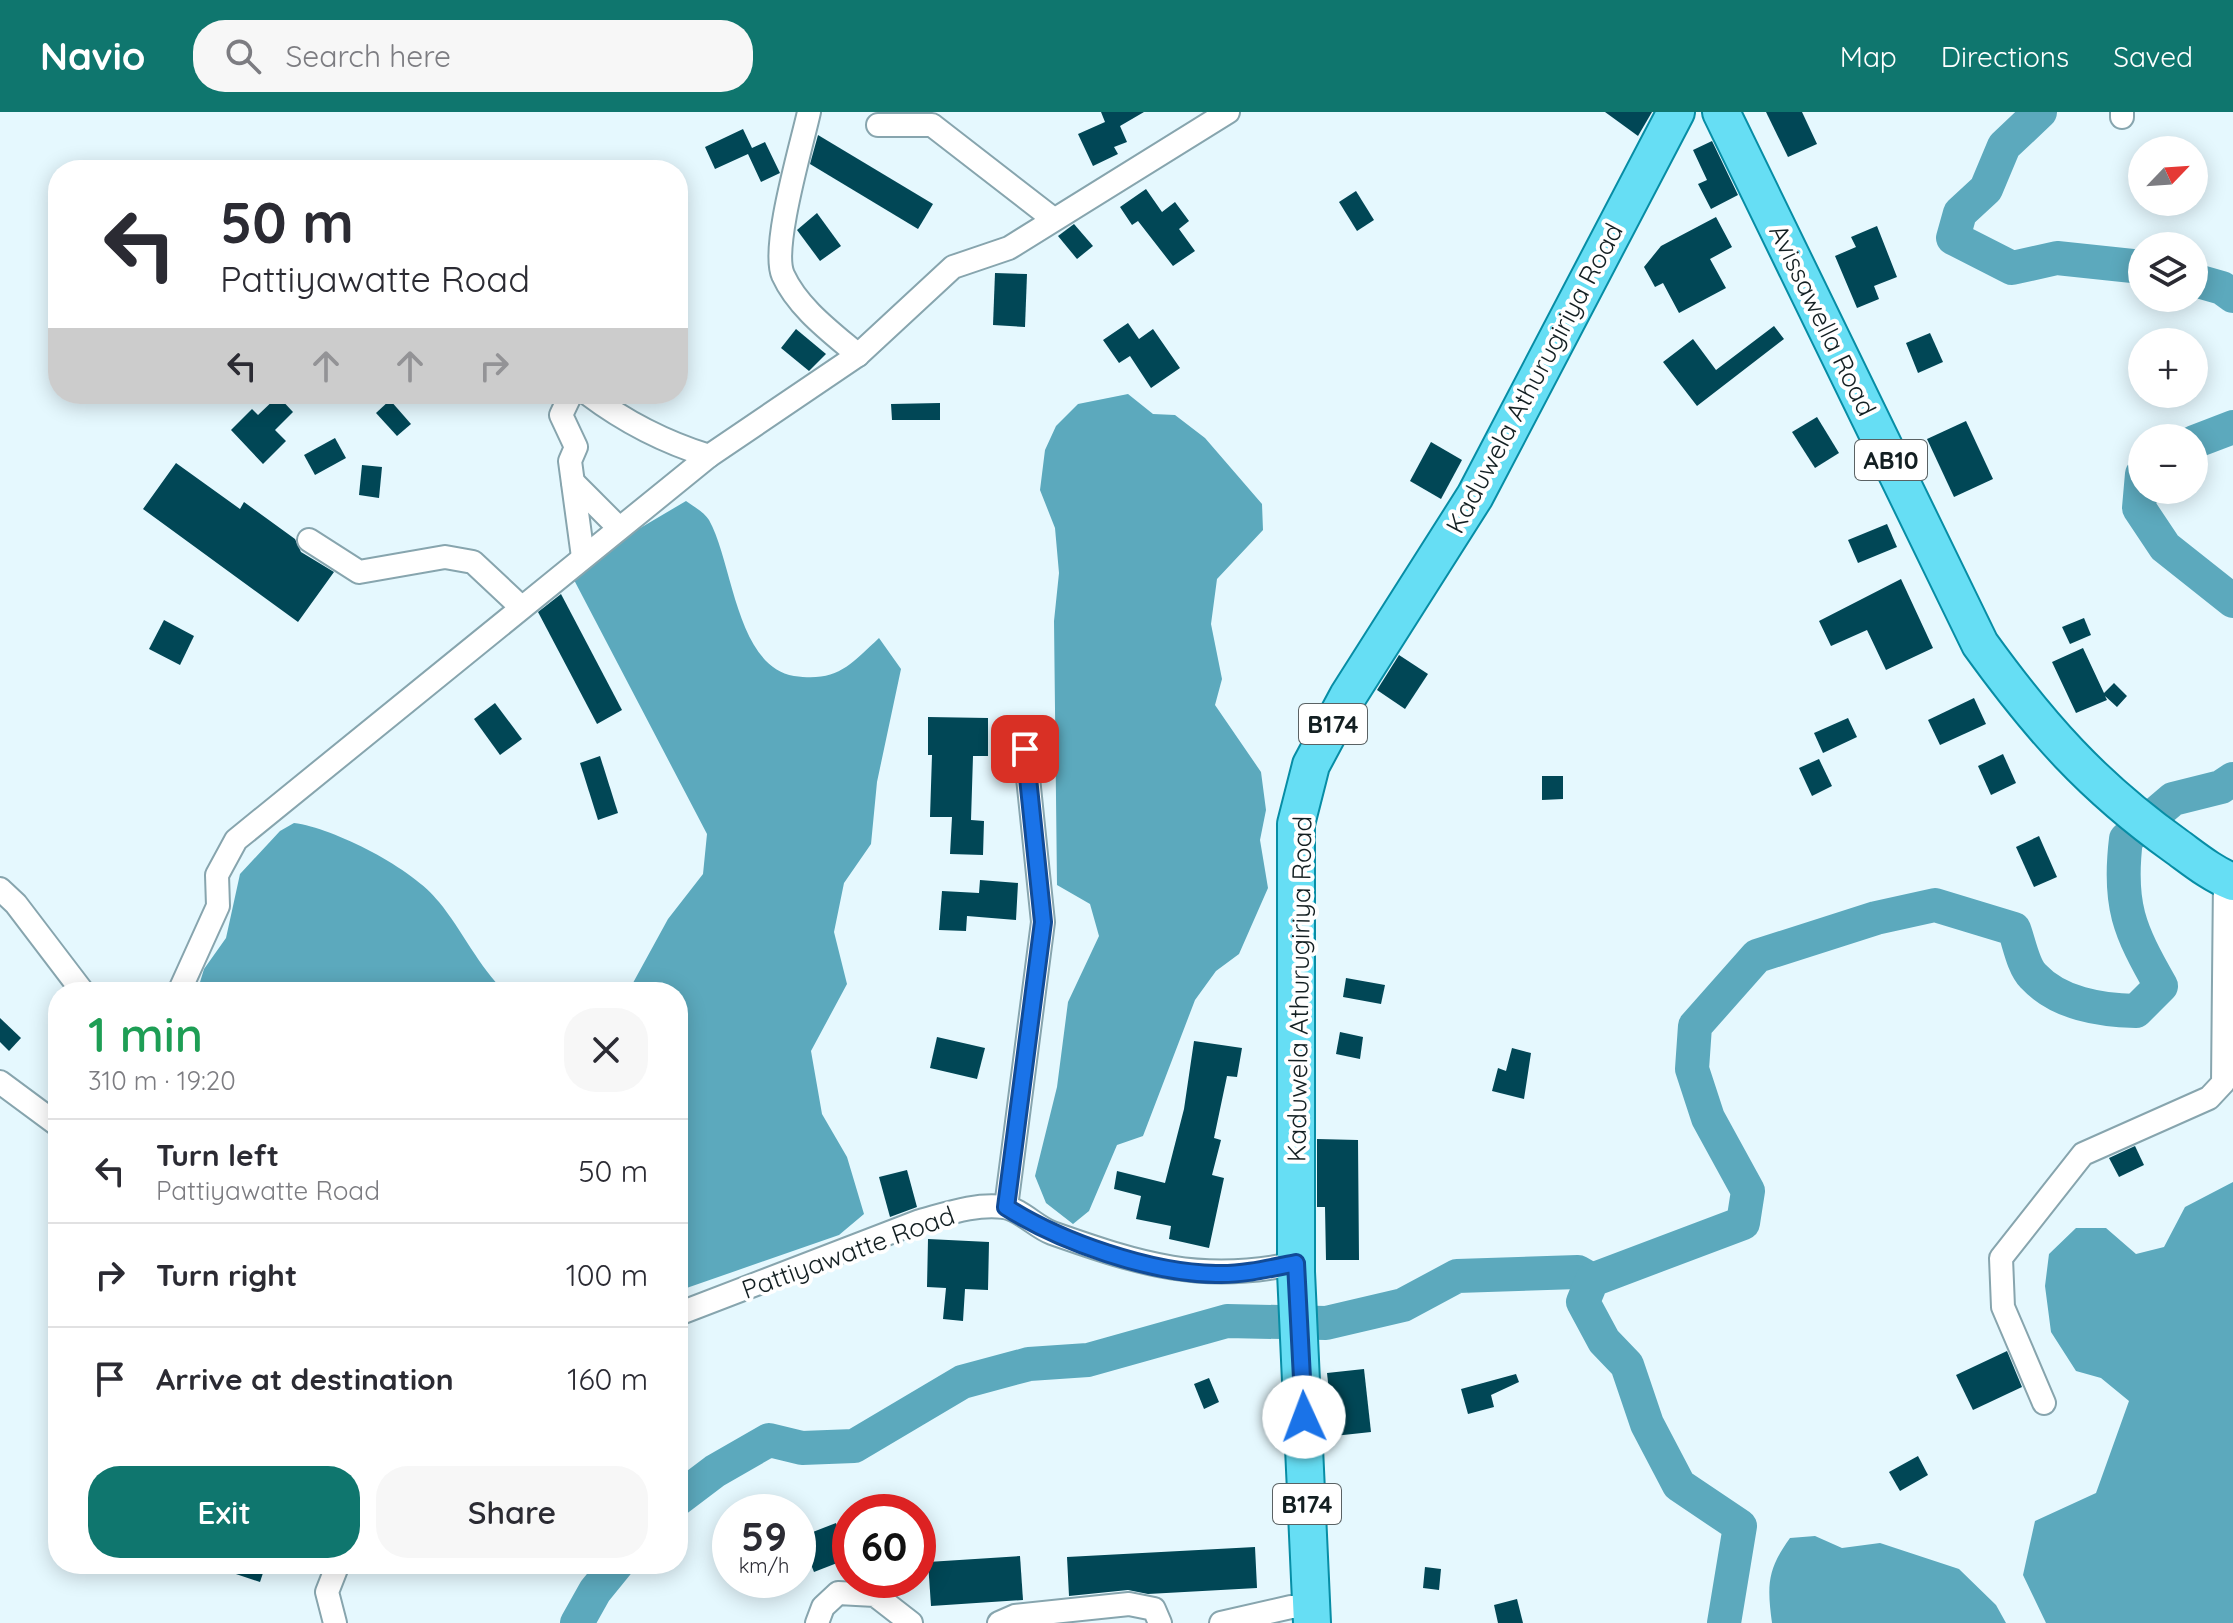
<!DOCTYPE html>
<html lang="en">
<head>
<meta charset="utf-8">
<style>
  body { margin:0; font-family:Quicksand,sans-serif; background:#f7f7f7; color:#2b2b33; height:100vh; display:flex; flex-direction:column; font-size:30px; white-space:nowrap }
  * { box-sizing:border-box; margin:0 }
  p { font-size:26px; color:#7c7c81 }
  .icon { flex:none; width:44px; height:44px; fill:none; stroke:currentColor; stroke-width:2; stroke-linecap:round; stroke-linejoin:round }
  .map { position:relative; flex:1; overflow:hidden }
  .details { position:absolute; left:48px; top:870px; width:640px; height:592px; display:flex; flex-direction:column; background:#fff; border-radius:32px; box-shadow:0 4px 20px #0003 }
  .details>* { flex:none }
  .top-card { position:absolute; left:48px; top:48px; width:640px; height:244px; border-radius:32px; box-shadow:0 4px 20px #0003; background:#fff; color:#2b2b33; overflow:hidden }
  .needle { width:52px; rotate:65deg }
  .buttons { position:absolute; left:2128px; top:24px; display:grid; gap:16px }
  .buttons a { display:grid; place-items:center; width:80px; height:80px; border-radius:50%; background:#fff; box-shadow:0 4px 20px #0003; font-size:40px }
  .speed { position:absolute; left:712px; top:1382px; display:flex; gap:16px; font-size:40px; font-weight:700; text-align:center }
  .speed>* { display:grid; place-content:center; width:104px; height:104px; border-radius:50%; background:#fff; box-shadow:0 4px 20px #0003; line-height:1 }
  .speed small { font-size:20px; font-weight:400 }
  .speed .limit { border:12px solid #d22; background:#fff; color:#111 }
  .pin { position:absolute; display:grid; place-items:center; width:68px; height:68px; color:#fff; margin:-34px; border-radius:16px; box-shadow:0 4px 12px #0006 }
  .me { position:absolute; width:88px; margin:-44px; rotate:358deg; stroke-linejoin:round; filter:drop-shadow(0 0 6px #0008) }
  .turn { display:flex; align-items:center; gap:28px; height:168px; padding:0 40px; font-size:36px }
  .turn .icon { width:104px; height:104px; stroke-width:2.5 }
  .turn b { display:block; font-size:56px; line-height:68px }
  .lanes { display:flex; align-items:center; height:76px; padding:0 40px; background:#0003; justify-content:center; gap:40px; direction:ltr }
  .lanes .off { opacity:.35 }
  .round { display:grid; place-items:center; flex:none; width:84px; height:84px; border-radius:32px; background:#f7f7f7 }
  .overview { display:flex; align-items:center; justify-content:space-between; height:136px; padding:0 40px }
  h1 { font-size:48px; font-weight:600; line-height:60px; color:#1e9e55 }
  .button { display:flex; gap:16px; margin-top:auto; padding:16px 40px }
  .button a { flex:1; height:92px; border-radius:32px; background:#0f766e; color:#fff; font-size:32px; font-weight:600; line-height:92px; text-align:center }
  .button a+a { background:#f7f7f7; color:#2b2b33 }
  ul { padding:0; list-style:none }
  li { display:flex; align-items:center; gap:24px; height:104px; padding:0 40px; border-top:2px solid #e1e1e2 }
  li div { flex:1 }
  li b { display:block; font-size:30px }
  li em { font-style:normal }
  header { display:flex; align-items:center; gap:48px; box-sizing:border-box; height:112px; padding:0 40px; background:#0f766e; color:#fff }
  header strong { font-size:38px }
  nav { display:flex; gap:44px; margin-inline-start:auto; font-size:28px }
  .search { width:560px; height:72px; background:#f7f7f7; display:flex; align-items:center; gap:20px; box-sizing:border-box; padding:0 28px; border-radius:32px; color:#7c7c81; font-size:30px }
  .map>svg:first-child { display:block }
  .water { fill:#5ca9bd }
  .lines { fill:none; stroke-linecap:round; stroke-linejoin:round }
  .river { stroke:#5ca9bd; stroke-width:34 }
  .building { fill:#014756 }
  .street-casing { stroke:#87a5ae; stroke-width:26 }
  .primary-casing { stroke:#078da5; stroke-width:40 }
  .street { stroke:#fff; stroke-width:22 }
  .primary { stroke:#66def4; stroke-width:36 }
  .route-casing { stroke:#114b97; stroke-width:20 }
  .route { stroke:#1a73e8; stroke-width:14 }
  .labels { text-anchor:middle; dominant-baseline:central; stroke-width:8; stroke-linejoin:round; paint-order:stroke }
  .shield { fill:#fff; stroke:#5a6264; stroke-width:2 }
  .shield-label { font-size:24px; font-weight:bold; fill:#131f22 }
  .street-label { font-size:26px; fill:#131f22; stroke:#fff }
</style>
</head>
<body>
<header>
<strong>Navio</strong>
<div class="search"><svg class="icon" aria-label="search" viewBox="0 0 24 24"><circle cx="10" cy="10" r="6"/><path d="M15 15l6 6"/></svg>Search here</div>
<nav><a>Map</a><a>Directions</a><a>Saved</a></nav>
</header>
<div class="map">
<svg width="2233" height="1511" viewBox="0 0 2233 1511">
  <rect width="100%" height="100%" fill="#e5f8fe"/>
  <g class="water">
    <path d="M1128,282L1153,302L1175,303L1205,326L1262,392L1263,418L1217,467L1211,512L1222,567L1215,593L1261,660L1266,698L1260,728L1268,776L1239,842L1216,859L1195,888L1143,1024L1117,1033L1089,1099L1073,1112L1046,1091L1035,1064L1057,975L1068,890L1099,824L1090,792L1057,773L1054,509L1059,461L1055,416L1040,378L1045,338L1056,314L1078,292Z"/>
    <path d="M686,389C693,394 705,401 709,408C733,451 736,554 794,564C837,570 849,554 879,526L901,557L877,670L871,732L844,771L834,820L847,872L811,939L822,1002L847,1045L864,1102L839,1123L678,1179V880H628L668,807L703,762L707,722L573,466L625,425Z"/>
    <path d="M294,711C334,716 414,757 439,790C462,818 479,855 505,880H197L204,857L226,826L240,762L280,719Z"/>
    <path d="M2233,1070V1511H2046L2023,1463L2035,1409L2096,1381L2129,1289L2101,1266L2076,1259L2051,1220L2045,1174L2049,1142L2076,1116H2106L2136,1142L2164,1135L2185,1095Z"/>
    <path d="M1815,1424L1842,1436L1880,1431L1959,1457L1996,1493L2006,1511H1772C1767,1473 1767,1458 1790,1426Z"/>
  </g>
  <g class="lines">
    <g class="river">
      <path d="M2040,0L2004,34L1986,77L1960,101L1953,126L2012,156L2057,146L2142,155"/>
      <path d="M2194,168L2222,176L2233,184"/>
      <path d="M2194,330L2233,315"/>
      <path d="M2142,362L2139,396L2165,435L2233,489"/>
      <path d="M678,1387L715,1359L769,1328L802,1336L854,1334L962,1270L1029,1252L1088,1248L1227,1209L1326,1211L1403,1193L1457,1164L1578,1160L1592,1168"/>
      <path d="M577,1511L595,1479L617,1452"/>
      <path d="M1724,1511L1740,1414L1679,1373L1647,1312L1627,1253L1604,1229L1583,1190L1592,1168L1743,1111L1748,1079L1708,1006L1692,957L1695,914L1757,844L1876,806L1935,793L2014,817C2019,830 2023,854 2033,864C2059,892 2100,898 2136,899L2161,874C2129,818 2118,793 2126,727L2173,687L2221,675L2233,667"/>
    </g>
  </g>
  <g class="building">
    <path d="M1101,0H1144L1120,14L1127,30L1114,35L1118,42L1093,54L1078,22L1105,10Z"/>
    <path d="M1605,0H1652L1638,24Z"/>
    <path d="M1766,0H1802L1817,32L1788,45Z"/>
    <path d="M743,17L752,36L765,30L780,61L761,70L748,42L715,57L705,35Z"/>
    <path d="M818,23L933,92L918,117L810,52Z"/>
    <path d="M1712,29L1738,83L1711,97L1698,72L1707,68L1693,38Z"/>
    <path d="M1146,77L1162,100L1175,90L1189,109L1179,117L1195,139L1173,154L1138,109L1132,113L1120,95Z"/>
    <path d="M1356,79L1374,108L1357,119L1339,90Z"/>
    <path d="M817,101L841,134L820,149L797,118Z"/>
    <path d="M1716,105L1732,135L1710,147L1726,176L1679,201L1663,171L1655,175L1644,155L1661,134Z"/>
    <path d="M1074,112L1093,134L1077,147L1058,124Z"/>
    <path d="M1877,114L1897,165L1874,174L1879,187L1857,196L1835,144L1856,135L1851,125Z"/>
    <path d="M995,161L1027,162L1025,215L993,213Z"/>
    <path d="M1128,211L1139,227L1153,217L1180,256L1151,276L1130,244L1119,251L1103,228Z"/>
    <path d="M1774,214L1784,227L1697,294L1663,250L1693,227L1716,258Z"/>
    <path d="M796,217L826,242L809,259L781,236Z"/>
    <path d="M1930,221L1943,250L1918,261L1906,231Z"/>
    <path d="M278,284L293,300L275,318L286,329L263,352L231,318L252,297L258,303Z"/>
    <path d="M390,288L411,312L397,324L376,301Z"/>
    <path d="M940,291V308H892L891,292Z"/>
    <path d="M1817,305L1839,341L1815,356L1792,320Z"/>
    <path d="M1966,309L1993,367L1954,385L1927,327Z"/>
    <path d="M335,326L346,346L315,363L304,343Z"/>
    <path d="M1431,330L1462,348L1441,387L1410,369Z"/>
    <path d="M176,351L240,397L244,390L295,427L301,440L334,460L298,510L143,397Z"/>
    <path d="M362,353L382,355L379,386L359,383Z"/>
    <path d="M1887,412L1897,435L1858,451L1848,428Z"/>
    <path d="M1901,467L1933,536L1886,558L1867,518L1831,534L1819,509Z"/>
    <path d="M561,482L622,598L597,612L538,500Z"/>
    <path d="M2084,506L2091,523L2070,532L2062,515Z"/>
    <path d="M164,508L194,524L180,553L149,537Z"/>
    <path d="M2083,536L2104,581L2114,571L2127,584L2117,595L2105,584L2107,588L2076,601L2052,550Z"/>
    <path d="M1399,543L1428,562L1405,597L1377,578Z"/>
    <path d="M1974,586L1986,612L1940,633L1928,608Z"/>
    <path d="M495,591L522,627L500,643L474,607Z"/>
    <path d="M928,605L988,606V644H973L971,708L984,709L983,743L950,742L952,705H930L932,643H928Z"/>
    <path d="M1848,606L1857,625L1823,641L1814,621Z"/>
    <path d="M2003,642L2016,671L1991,683L1978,654Z"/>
    <path d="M600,644L618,701L598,708L580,651Z"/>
    <path d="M1819,647L1832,674L1812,684L1799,656Z"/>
    <path d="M1542,664H1563V687L1542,688Z"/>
    <path d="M2039,724L2057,765L2034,775L2016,735Z"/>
    <path d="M980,768L1018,771L1016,808L967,804L966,819L939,818L942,779L979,781Z"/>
    <path d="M1346,866L1385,873L1381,892L1343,885Z"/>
    <path d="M0,906L21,926L9,939L0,930Z"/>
    <path d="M1340,920L1363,925L1360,947L1336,942Z"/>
    <path d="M937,925L985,936L977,967L930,956Z"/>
    <path d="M1194,929L1242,936L1237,965L1227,964L1214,1026L1221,1028L1212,1063L1224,1066L1209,1136L1169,1127L1171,1114L1136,1107L1141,1084L1114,1077L1117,1059L1165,1071L1184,997Z"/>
    <path d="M1512,936L1531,941L1524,987L1492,979L1498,956L1506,959Z"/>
    <path d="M1317,1027L1358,1028L1359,1148H1326L1325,1095H1317Z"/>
    <path d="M2135,1034L2144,1053L2119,1065L2109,1046Z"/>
    <path d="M907,1058L917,1095L890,1105L879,1065Z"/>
    <path d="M928,1127L989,1130L988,1178L965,1177L963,1209L943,1207L946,1176L927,1175Z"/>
    <path d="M2007,1239L2022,1275L1973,1298L1956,1263Z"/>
    <path d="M1364,1257L1371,1320L1334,1324L1327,1261Z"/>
    <path d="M1516,1262L1519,1270L1491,1283L1494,1295L1468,1302L1461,1277Z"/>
    <path d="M1209,1266L1219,1290L1204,1297L1194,1272Z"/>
    <path d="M1918,1344L1928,1363L1900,1379L1889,1360Z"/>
    <path d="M836,1411L850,1446L814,1460L800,1425Z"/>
    <path d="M1255,1435L1257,1476L1148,1482L1128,1478L1069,1484L1067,1445Z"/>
    <path d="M1020,1444L1023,1488L931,1494L928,1450Z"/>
    <path d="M215,1452H266L260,1470L215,1455Z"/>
    <path d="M1425,1455L1441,1457L1439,1478L1423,1476Z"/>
    <path d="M1517,1487L1523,1511H1498L1494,1493Z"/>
  </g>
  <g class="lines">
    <g class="street-casing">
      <g id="street">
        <path d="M809,0C802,32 771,136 783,163C798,196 831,220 858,243"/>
        <path d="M2122,5V0"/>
        <path d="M878,13H932L1052,106"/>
        <path d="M571,282L561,303L576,335L570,349L583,445"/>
        <path d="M588,282C625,310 664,330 709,344"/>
        <path d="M573,370L619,416"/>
        <path d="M309,428L359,460L445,445L473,450L521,495"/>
        <path d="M0,777L16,792L83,880"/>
        <path d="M179,880L218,794L217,763L236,728L709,344L858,243L953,155L1009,136L1228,0"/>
        <path d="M0,970L58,1013"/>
        <path d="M1006,1095L1043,810L1025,637"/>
        <path d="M678,1202L920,1109C946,1102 976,1091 1004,1095C1020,1097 1036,1115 1052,1121C1140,1152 1202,1172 1296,1151"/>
        <path d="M2044,1291L2003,1195L2001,1146L2083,1042L2209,986L2223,971L2225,768"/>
        <path d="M335,1511L327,1480L338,1452"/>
        <path d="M817,1511L823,1495L838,1481L875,1483L911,1511"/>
        <path d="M999,1511L1015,1504L1129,1492L1154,1497L1160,1511"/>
        <path d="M1221,1511L1291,1495H1311"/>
      </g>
    </g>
    <g class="primary-casing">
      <g id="primary">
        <path d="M1721,0L1980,532C2040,615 2092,674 2176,734C2194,747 2212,762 2233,770"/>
        <path d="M1312,1511L1296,1160V712L1311,653L1348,584L1475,384L1676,0"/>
      </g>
    </g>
    <use href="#street" class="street"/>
    <use href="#primary" class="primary"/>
  </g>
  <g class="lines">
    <g class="route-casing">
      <path id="route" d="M1025,637L1043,810L1006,1095C1061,1130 1150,1161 1216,1162C1243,1163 1271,1156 1296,1151L1304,1305"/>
    </g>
    <use href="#route" class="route"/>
  </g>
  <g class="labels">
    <g class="shield">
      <rect x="1855" y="328" width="72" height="40" rx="6"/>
      <rect x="1299" y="592" width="68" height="40" rx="6"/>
      <rect x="1273" y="1372" width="68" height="40" rx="6"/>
    </g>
    <g class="shield-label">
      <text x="1891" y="348">AB10</text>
      <text x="1333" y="612">B174</text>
      <text x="1307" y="1392">B174</text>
    </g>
    <g class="street-label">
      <text transform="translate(1823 208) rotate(64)">Avissawella Road</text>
      <text transform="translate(1534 266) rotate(-62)">Kaduwela Athurugiriya Road</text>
      <text transform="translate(1299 877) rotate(-89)">Kaduwela Athurugiriya Road</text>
      <text transform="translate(848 1140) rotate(-20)">Pattiyawatte Road</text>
    </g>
  </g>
</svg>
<div class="buttons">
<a><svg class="needle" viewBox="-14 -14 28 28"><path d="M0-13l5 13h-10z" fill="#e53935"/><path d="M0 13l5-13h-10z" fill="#7c7c81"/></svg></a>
<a><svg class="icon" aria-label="layers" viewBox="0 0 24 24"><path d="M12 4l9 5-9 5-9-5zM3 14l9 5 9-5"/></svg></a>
<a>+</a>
<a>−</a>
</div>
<div class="speed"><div>59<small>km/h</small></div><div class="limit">60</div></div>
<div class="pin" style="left:1025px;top:637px;background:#d93025"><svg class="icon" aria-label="arrive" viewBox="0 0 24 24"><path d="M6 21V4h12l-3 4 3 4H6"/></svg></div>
<svg class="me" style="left:1304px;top:1305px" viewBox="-20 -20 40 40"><circle r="19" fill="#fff"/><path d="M0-13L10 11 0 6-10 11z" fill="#1a73e8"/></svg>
<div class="top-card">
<div class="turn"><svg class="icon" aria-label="left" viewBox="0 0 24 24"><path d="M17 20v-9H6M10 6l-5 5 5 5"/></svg><div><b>50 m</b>Pattiyawatte Road</div></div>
<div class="lanes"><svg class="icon" aria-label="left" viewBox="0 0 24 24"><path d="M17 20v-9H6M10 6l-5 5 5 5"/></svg><svg class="icon off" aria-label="ahead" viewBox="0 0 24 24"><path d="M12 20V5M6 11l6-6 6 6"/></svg><svg class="icon off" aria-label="ahead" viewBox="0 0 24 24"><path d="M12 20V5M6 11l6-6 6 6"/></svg><svg class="icon off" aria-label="right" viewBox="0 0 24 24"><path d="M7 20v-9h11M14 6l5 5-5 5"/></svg></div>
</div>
<section class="details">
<div class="overview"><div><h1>1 min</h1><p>310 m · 19:20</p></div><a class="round"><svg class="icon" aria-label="close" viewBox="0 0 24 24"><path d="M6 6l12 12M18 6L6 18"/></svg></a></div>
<ul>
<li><svg class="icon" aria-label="left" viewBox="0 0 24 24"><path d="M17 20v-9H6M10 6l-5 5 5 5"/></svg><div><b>Turn left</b><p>Pattiyawatte Road</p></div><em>50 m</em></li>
<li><svg class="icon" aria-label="right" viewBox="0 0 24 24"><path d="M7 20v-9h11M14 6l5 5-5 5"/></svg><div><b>Turn right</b></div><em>100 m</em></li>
<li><svg class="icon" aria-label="arrive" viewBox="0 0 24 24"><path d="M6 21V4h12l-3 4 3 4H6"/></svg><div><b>Arrive at destination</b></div><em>160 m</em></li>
</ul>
<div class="button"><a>Exit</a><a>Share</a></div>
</section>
</div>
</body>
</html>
